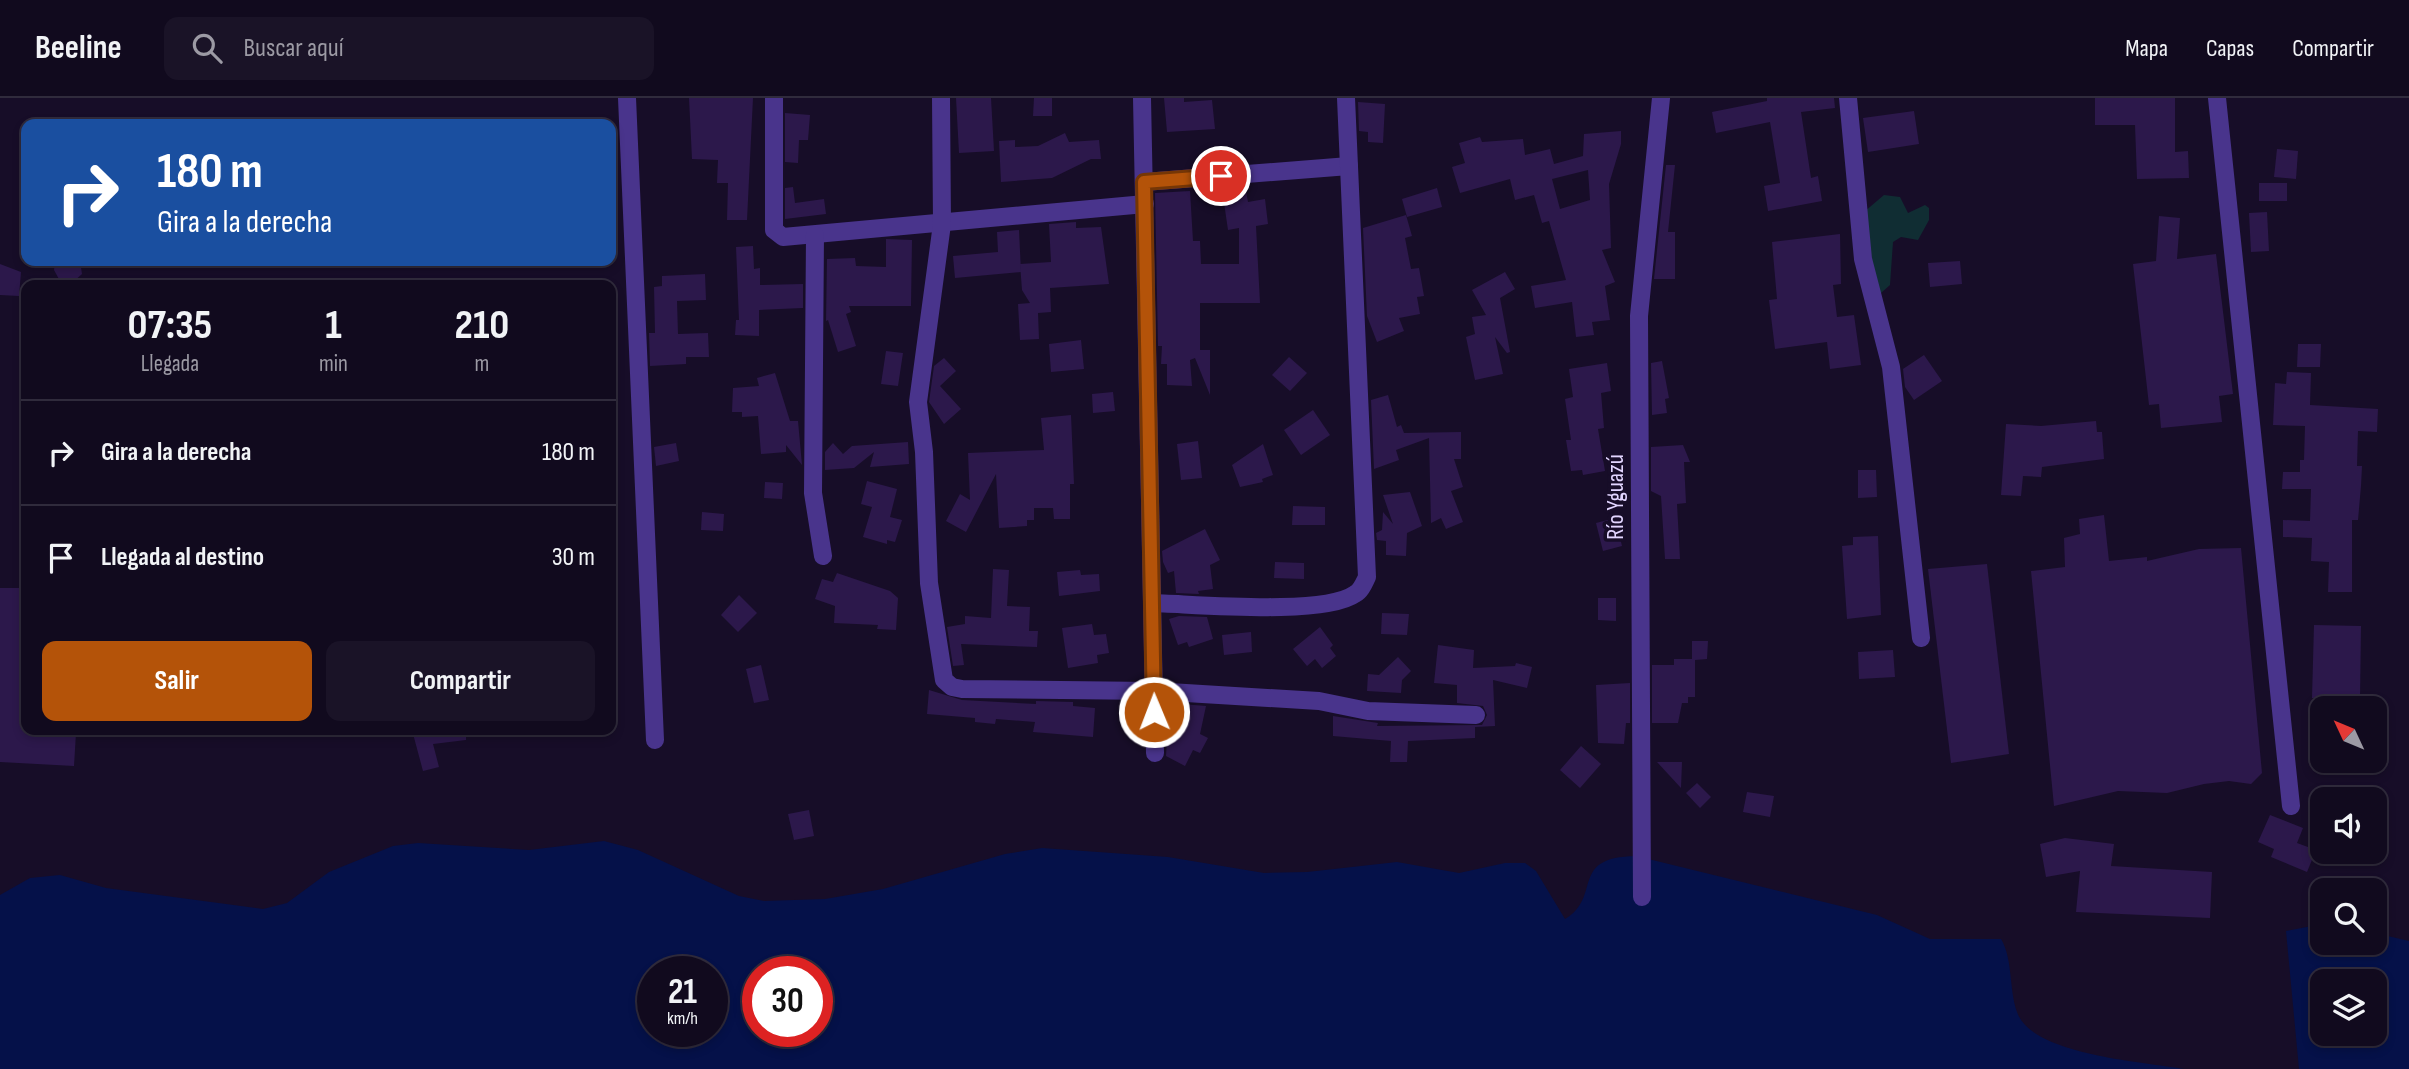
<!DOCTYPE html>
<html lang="es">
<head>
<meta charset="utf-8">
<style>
  body { margin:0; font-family:"Sofia Sans Condensed",sans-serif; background:#1a1327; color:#f1f3f6; height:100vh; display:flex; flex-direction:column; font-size:26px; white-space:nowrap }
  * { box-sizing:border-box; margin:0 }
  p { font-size:23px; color:#9c9aa4 }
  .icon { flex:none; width:38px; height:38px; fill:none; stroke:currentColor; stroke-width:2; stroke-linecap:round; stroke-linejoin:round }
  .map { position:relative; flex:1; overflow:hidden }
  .panel { position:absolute; left:21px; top:182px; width:595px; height:455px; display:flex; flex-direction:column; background:#110a1e; border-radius:14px; box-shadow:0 4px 10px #0003,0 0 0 2px #302b3c }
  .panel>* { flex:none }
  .hud { position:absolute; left:21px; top:21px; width:595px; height:147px; border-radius:14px; box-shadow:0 4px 10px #0003,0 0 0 2px #302b3c; background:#1a4fa0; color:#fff; overflow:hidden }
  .needle { width:46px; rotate:314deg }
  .tools { position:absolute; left:2310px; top:598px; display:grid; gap:14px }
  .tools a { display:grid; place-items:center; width:77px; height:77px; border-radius:14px; background:#110a1e; box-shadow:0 4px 10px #0003,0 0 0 2px #302b3c; font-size:35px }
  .speed { position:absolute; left:637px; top:858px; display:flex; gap:14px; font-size:35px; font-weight:700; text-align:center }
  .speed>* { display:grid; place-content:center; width:91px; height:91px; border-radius:50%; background:#110a1e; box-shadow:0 4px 10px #0003,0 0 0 2px #302b3c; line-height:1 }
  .speed small { font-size:18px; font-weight:400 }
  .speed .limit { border:10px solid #d22; background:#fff; color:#111 }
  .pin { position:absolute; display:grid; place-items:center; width:60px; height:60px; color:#fff; margin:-30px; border:4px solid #fff; border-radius:50%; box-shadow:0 2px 7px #0007 }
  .me { position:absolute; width:77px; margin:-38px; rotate:359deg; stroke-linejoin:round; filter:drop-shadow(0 0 5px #0008) }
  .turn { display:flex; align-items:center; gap:24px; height:147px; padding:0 21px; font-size:32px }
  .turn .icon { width:91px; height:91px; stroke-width:2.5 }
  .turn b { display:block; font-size:49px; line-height:60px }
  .eta { display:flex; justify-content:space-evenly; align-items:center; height:119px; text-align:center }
  .eta b { font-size:42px; font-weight:700; line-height:49px }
  .primary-button { display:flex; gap:14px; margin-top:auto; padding:14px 21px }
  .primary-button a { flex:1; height:80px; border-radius:14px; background:#b45309; color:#fff; font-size:28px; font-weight:700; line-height:80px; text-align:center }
  .primary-button a+a { background:#1a1327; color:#f1f3f6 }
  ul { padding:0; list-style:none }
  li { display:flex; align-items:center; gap:21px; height:105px; padding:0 21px; border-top:2px solid #302b3c }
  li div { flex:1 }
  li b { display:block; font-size:26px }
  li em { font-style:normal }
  header { display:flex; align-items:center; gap:42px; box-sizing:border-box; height:98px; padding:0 35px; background:#110a1e; border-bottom:2px solid #302b3c }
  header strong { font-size:33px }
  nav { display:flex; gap:38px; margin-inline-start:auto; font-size:24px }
  .search { width:490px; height:63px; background:#1a1327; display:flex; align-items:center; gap:18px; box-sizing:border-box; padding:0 24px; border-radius:14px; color:#9c9aa4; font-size:26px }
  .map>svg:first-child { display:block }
  .green { fill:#102d33 }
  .water { fill:#051149; fill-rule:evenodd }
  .building { fill:#2c184b; fill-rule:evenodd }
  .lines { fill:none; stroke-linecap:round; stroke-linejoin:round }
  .street { stroke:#49348c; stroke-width:18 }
  .route-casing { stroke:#753606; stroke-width:18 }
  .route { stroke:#b45309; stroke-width:12 }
  .labels { text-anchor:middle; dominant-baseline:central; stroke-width:7; stroke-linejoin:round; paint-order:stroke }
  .street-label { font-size:24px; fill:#e2d5ff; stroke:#170d28 }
</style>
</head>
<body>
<header>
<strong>Beeline</strong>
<div class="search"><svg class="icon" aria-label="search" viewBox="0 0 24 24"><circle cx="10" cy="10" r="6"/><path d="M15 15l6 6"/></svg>Buscar aquí</div>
<nav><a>Mapa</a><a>Capas</a><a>Compartir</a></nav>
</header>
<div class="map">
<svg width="2409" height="971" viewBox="0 0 2409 971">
  <rect width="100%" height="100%" fill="#170d28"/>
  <path class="green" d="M1884,97L1900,99L1908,115L1925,107L1929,110V122L1918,142L1901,139L1893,144L1890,187L1881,195L1876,194L1864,114Z"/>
  <g class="water">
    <path d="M604,743L638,752L739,798L764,803L825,801L883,791L1005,756L1042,750L1168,759L1264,775L1307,774L1397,764L1459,775L1505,765H1525L1536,773L1565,821C1603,799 1568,759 1636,758L1877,817L1930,841H2001C2013,861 2009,892 2017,914C2031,957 2144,964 2184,971H0V797L30,780L60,777L106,790L263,811L287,805L329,774L393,748L418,745L529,752ZM653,873H712V933H653ZM758,873H817V933H758Z"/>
    <path d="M2317,827H2322V845H2375V835L2409,843V971H2299L2286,833ZM2322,884H2375V936H2322Z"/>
  </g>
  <g class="building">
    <path d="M689,0H753L747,122H727L728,85H717L718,62L692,61Z"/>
    <path d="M956,0H991L994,53L959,55Z"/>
    <path d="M1034,0H1052V18H1033Z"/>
    <path d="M1164,0H1184V4L1212,2L1215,31L1167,34Z"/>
    <path d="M1767,0H1834L1835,10L1801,14L1811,80L1818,78L1822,103L1768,113L1764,88L1780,85L1770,24L1716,35L1712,14L1767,3Z"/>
    <path d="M2095,0H2175V54L2188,53L2189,80L2137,81L2135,27H2095Z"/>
    <path d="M1358,4L1385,6L1383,45L1368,44V34L1359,33Z"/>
    <path d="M1914,13L1919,46L1868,54L1863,20Z"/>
    <path d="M785,15L810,17L808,42H799L798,65L785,64Z"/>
    <path d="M1621,33V46L1609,86L1611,150L1602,152L1615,184L1605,188L1610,222L1592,224L1594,237L1576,239L1572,204L1535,210L1531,188L1566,182L1549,123L1542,125L1534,97L1515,102L1510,81L1460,95L1452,69L1465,65L1459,45L1480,39L1482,44L1523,41L1525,57L1550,51L1554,66L1583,58L1584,36ZM1588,72L1590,102L1560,111L1552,81Z"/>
    <path d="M1065,35L1069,44L1099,42L1101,61H1091L1052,80L1001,84L999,43L1015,42V49L1038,48Z"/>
    <path d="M2277,51L2298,53L2296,81L2274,79Z"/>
    <path d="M1666,67H1675L1668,134H1675V181H1654Z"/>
    <rect x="2259" y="85" width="28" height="18"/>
    <path d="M1245,88L1248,104L1265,101L1268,126L1256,128L1260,205H1200V252H1210V297L1195,260L1190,262L1192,288L1167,287V266H1161L1162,248H1158L1155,95L1190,93L1193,143H1200L1201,166H1239V130L1228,132L1222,91Z"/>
    <path d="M793,89L795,105L824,101L826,116L785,121V90Z"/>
    <path d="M1437,90L1442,109L1407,119L1402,101Z"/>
    <path d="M2267,114L2269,153L2251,154L2249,115Z"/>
    <path d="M1406,117L1412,138L1405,140L1411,171L1419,170L1424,198L1417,199L1420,216L1399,220L1404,233L1377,244L1367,218L1363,130Z"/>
    <path d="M2159,118L2180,120L2177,161L2216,156L2233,296L2219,298L2222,324L2161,330L2159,306L2149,307L2133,166L2156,163Z"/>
    <path d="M1076,124V130L1101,129L1109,186L1050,190L1051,214L1038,215L1039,241L1020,242L1018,206L1030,205L1022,192L1020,166L1051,164L1049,126Z"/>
    <path d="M1019,132L1021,174L955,180L953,158L998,154L997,134Z"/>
    <path d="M1840,136L1841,186L1833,187L1837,219L1854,217L1861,267L1830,271L1827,244L1775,251L1769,202L1777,201L1772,144Z"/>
    <path d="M886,141L912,142L911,208H849L851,214L846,216L856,248L838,254L828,222L826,223L827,161L855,160L856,168L886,169Z"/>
    <path d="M753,148L754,171L760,170V187L803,186V210L759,212V238L735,237L736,222H739L736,149Z"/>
    <path d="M55,163H80L82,176L72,185L60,183L54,172Z"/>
    <path d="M1960,163L1962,186L1930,189L1928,165Z"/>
    <path d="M0,166L21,174L19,198L0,197Z"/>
    <path d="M1505,174L1515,191L1500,200L1510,254L1507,255L1495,239L1503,276L1475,282L1466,239L1475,236L1472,219L1486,217L1472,192Z"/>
    <path d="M705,176L706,202L677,203L678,236L708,235L709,259H686V266L650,268L649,235H655L654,189L662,188V178Z"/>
    <path d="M1081,242L1084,271L1051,274L1049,246Z"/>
    <path d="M2298,246H2321L2320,269H2297Z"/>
    <path d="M886,253L903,255L898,288L881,286Z"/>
    <path d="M1924,257L1942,283L1914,302L1905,289L1903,271Z"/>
    <path d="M1289,259L1307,275L1290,293L1272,277Z"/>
    <path d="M944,260L956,273L940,288L961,311L944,326L929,304L934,268Z"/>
    <path d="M1662,263L1669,300L1665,301L1667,315L1652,317L1651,265Z"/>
    <path d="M1607,265L1611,293L1601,295L1604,330L1598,331L1605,373L1583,377L1582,372L1571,373L1566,342H1571L1565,301L1573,299L1569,271Z"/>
    <path d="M2287,274L2311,275L2310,307L2378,311L2377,334L2358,333L2357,368H2362L2361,388L2358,422H2352V494H2328L2329,464L2311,463L2312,440L2283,439V422L2310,423L2311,391H2282L2283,374H2300V362H2304L2305,328L2273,327L2275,285L2286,286Z"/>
    <path d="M775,275L790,323H798L802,367L786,347V354L761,356L758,318L742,319V314H732L733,290L759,288L757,280Z"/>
    <path d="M1113,294L1115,313L1093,315L1092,296Z"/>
    <path d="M1388,297L1397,329L1401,327L1404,335L1461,334V361H1454L1463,389L1451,393L1463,424L1446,431L1441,420L1431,425L1429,340L1396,352L1399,362L1374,371L1371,302Z"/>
    <path d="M1313,312L1330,337L1301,357L1284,332Z"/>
    <path d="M1071,317L1074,386H1070V421H1054L1053,410H1034V422H1027V428L999,430L996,376L966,434L946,423L960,396L970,402L968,355L1044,352L1041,320Z"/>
    <path d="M2096,323L2097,334H2102L2104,361L2042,369L2041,379L2023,378L2021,398L2001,397L2006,326L2041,328Z"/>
    <path d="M1198,343L1202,380L1181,382L1177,346Z"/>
    <path d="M908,344L909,366L870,369L874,354L854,370L825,372V354L833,345L843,356L852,348Z"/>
    <path d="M676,345L679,363L656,368L654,349Z"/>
    <path d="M1263,346L1273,377L1262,381L1263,384L1240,389L1232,367Z"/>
    <path d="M1683,347L1690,364H1684L1686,405L1677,406L1680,461H1665L1661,398L1651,393V349Z"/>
    <path d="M1858,372H1876L1877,399L1858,400Z"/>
    <path d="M867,383L897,391L890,419L902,422L895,444L887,442V446L863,439L872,409L861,406Z"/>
    <path d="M765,384L783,385L782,401L764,400Z"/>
    <path d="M1410,394L1422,428L1407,435L1406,458L1386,457V443L1377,442L1376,435L1382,432L1383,414L1393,426L1383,397Z"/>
    <path d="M1293,408L1325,409V427H1292Z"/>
    <path d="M702,414L724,416L723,433L701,432Z"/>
    <path d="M2104,417L2109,463L2147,459V463L2199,451L2241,450L2262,675L2251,686L2229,683L2204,686L2167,695L2118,693L2054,708L2031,473L2065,469L2064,440L2080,436L2079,421Z"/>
    <path d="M1615,420L1622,448L1603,453L1596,425Z"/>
    <path d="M1205,431L1220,462L1210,467L1213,491L1198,493L1199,496L1176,495L1174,473L1168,475L1163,464L1162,453Z"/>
    <path d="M1878,438L1881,517L1847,521L1842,448L1853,447V439Z"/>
    <path d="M1275,464L1304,465V481L1274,480Z"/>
    <path d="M1987,466L2009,656L1951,665L1928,471Z"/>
    <path d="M993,471L1009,472L1007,508L1030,509L1029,533H1038L1037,549L961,546L964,567L953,568L947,529L965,526V518L991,520Z"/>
    <path d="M1080,472L1081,477L1099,476L1100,493L1059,498L1057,474Z"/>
    <path d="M837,475L890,493L898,500L896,532L877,531L878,527L834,525L835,508L815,501L822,481L833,484Z"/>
    <path d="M0,490H26V634L76,635L74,668L0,664Z"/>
    <path d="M739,497L757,515L738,534L721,517Z"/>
    <path d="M1598,500H1616V523L1598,522Z"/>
    <path d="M1382,515L1409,516L1407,537L1381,536Z"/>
    <path d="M1179,518L1207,519L1213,541L1189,549L1187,544L1178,547L1169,521Z"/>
    <path d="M1092,526L1094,537L1106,536L1109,555L1097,557L1098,565L1068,570L1062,530Z"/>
    <path d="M2314,527L2361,528L2360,601L2312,600Z"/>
    <path d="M1320,529L1333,547L1330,550L1336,558L1322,570L1315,561L1307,568L1293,551Z"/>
    <path d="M1251,534L1252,554L1224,557L1222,537Z"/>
    <path d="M1692,543H1708L1707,561L1695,562V599H1688V605H1682L1678,625H1652V567H1674V561H1692Z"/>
    <path d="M1438,547L1474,552L1473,570L1515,568L1516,565L1532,569L1527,590L1493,582L1495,628L1475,629V640L1408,643L1407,664H1390L1391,643L1333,638V618L1378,625L1377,628L1482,627L1487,617L1483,608L1457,605V587L1434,585Z"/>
    <path d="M1893,552L1895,579L1859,581L1858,554Z"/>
    <path d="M1398,559L1411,573L1402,582L1401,595L1367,593L1368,576L1379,577Z"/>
    <path d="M761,567L769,602L754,605L746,571Z"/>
    <path d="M1630,585V625H1626L1624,646L1598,645L1596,587Z"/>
    <path d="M929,592L962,602L1036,606V603L1073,604V608L1095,610L1093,639L1033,634L1035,624L996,621L995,626L975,624V620L927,616Z"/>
    <path d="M1169,605L1206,608L1200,636L1208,640L1200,655L1193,652L1185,668L1166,658Z"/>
    <path d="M412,632H466V642L433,646L439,669L423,673Z"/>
    <path d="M1581,648L1601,666L1580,690L1560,672Z"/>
    <path d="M1657,664H1682L1681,690Z"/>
    <path d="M1697,685L1711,699L1700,710L1686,695Z"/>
    <path d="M1747,694L1774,698L1770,719L1743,714Z"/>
    <path d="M809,712L814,738L794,742L788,716Z"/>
    <path d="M2270,717L2303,730L2297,745L2316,752L2307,774L2271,759L2274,751L2258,744Z"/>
    <path d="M2065,740L2114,746L2111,768L2212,774L2210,820L2076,814L2080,773L2046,779L2040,746Z"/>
  </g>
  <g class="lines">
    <g class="street">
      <path d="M627,0L655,642"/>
      <path d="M774,0V132L783,139L1145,106"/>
      <path d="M941,0L942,126L918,304L924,354L929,485L944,582L952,589L962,591L1153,593L1319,603L1368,613L1476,617"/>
      <path d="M1142,0L1155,655"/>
      <path d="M1848,0L1863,161L1891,269L1921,540"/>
      <path d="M2217,0L2291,708"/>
      <path d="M1144,84L1349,68"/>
      <path d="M815,137L813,395L823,458"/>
      <path d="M1152,505C1195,506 1324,518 1355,496C1361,493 1364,485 1367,479L1346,0"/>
      <path d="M1642,799L1639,218L1661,0"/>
    </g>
  </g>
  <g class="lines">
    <g class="route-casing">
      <path id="route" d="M1154,614L1144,84L1221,78"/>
    </g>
    <use href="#route" class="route"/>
  </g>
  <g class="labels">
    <g class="street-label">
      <text transform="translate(1615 399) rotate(-90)">Río Yguazú</text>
    </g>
  </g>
</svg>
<div class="tools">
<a><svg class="needle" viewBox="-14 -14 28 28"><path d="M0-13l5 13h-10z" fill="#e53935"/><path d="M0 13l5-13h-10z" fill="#9c9aa4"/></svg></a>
<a><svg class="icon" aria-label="sound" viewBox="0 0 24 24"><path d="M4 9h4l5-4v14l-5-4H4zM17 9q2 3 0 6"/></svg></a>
<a><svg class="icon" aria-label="search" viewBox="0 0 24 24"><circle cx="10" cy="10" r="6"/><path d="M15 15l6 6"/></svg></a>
<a><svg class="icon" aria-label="layers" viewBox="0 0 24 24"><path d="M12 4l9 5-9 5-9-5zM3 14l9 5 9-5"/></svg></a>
</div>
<div class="speed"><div>21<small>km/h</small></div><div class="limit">30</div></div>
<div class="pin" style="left:1221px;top:78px;background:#d93025"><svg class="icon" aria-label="arrive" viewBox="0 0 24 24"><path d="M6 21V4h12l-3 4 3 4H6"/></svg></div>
<svg class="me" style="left:1154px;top:614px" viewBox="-20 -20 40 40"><circle r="17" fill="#b45309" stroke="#fff" stroke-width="3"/><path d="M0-11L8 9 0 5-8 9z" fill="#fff"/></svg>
<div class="hud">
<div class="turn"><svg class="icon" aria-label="right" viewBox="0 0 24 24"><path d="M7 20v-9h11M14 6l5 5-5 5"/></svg><div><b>180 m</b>Gira a la derecha</div></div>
</div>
<section class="panel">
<div class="eta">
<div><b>07:35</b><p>Llegada</p></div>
<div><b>1</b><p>min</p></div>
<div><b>210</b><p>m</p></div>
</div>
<ul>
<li><svg class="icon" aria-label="right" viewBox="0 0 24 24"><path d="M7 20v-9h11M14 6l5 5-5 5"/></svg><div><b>Gira a la derecha</b></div><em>180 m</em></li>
<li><svg class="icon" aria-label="arrive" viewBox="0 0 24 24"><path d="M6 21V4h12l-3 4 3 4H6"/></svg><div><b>Llegada al destino</b></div><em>30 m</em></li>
</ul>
<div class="primary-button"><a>Salir</a><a>Compartir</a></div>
</section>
</div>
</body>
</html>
